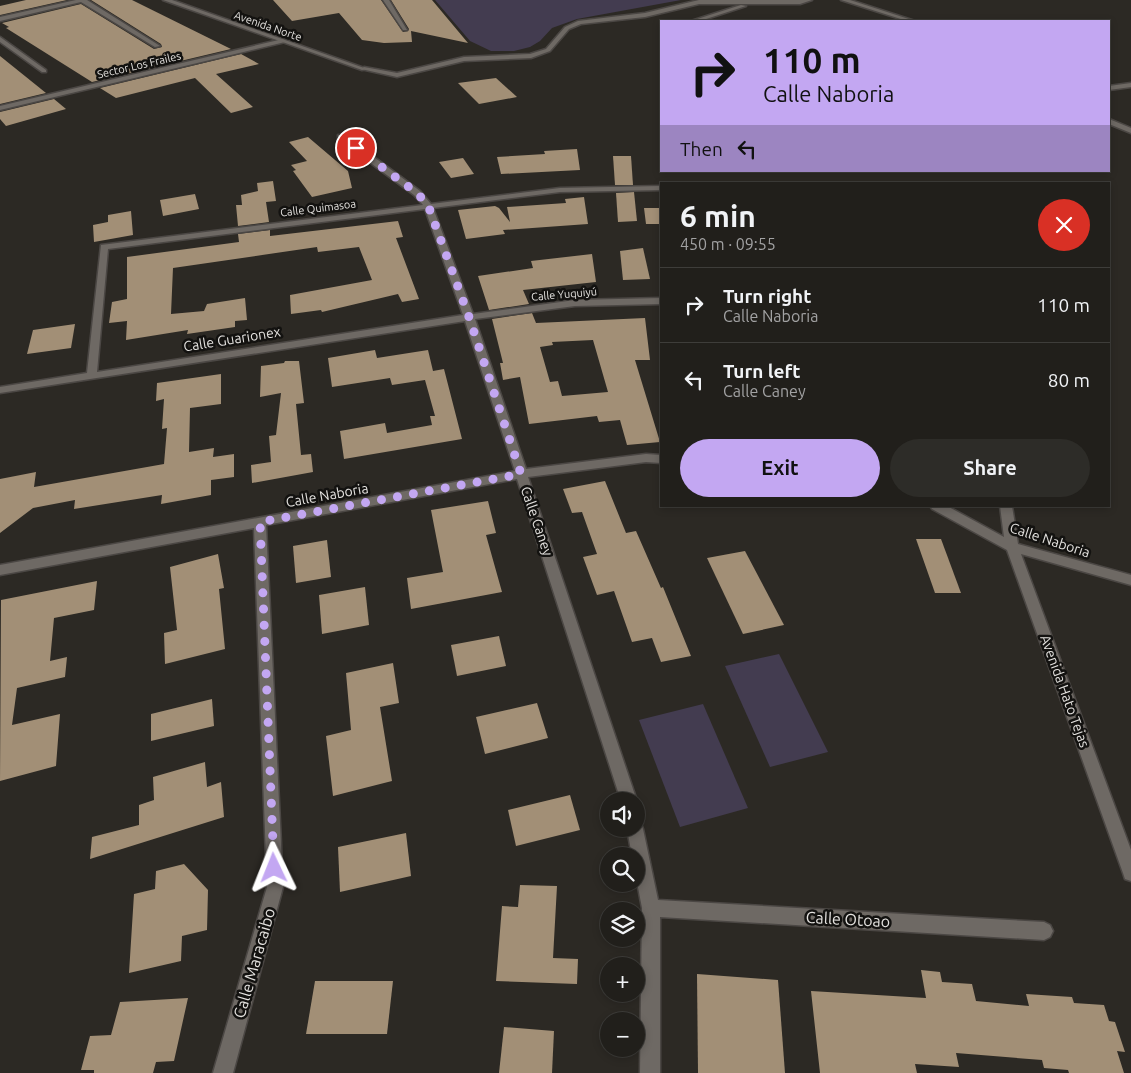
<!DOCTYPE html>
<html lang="en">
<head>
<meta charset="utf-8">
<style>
  body { margin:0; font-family:Ubuntu,sans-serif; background:#2d2c28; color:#f1f3f6; height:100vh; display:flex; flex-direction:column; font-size:19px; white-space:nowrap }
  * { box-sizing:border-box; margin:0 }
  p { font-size:16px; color:#a2a2a3 }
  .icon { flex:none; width:28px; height:28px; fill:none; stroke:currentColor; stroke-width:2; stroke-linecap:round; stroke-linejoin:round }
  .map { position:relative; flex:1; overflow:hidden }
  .drawer { position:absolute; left:660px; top:182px; width:450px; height:325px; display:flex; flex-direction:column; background:#211f1b; border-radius:0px; box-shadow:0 2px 8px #0003,0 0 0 1px #3e3d3a }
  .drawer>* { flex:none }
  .top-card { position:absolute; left:660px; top:20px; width:450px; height:152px; border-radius:0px; box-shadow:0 2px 8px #0003,0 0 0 1px #3e3d3a; background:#c3a7f2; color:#111; overflow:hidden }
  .buttons { position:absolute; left:600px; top:792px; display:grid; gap:10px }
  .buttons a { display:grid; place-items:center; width:45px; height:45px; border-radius:50%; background:#211f1b; box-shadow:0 2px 8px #0003,0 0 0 1px #3e3d3a; font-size:25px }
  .pin { position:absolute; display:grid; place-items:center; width:42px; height:42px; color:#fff; margin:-21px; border:2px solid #fff; border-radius:50%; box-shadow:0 1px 5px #0007 }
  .me { position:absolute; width:55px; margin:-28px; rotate:358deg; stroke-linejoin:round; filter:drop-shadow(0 0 4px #0008) }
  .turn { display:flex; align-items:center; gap:18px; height:105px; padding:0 20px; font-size:22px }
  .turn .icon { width:65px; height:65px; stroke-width:2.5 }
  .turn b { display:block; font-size:35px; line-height:42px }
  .then { display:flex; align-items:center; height:48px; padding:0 20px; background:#0003; gap:10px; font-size:19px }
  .round { display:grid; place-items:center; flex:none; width:52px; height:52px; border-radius:26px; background:#2d2c28 }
  .summary { display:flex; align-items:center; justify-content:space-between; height:85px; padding:0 20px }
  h1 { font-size:30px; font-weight:700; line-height:38px }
  .primary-button { display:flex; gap:10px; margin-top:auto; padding:10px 20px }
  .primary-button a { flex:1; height:58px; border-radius:30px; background:#c3a7f2; color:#111; font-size:20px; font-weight:700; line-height:58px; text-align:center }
  .primary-button a+a { background:#2d2c28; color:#f1f3f6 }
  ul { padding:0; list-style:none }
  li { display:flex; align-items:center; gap:15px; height:75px; padding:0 20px; border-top:1px solid #3e3d3a }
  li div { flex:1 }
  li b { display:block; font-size:19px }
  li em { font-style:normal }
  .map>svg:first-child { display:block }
  .green { fill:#433c50 }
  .building { fill:#a28f76; fill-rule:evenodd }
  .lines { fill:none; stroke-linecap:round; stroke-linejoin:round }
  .street-casing { stroke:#4b4744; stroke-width:3 }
  .secondary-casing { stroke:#4b4744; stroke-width:3 }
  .street { fill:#6e6964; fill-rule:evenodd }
  .secondary { fill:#6e6964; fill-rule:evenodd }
  .route { stroke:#c3a7f2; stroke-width:9; stroke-dasharray:0 16.2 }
  .labels { text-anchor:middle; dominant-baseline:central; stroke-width:5; stroke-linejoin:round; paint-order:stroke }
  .far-street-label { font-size:11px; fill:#e4e2df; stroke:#131210 }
  .street-label { font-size:14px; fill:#e4e2df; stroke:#131210 }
  .near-street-label { font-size:16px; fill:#e4e2df; stroke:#131210 }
</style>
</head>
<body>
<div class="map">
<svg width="1131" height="1073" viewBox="0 0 1131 1073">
  <rect width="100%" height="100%" fill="#2c2924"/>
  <g class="green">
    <path d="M435,0H681L577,19L552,28L540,41L530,47L514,51H491L470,41Z"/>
    <path d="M779,654L828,752L770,767L725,666Z"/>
    <path d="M703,704L748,808L680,827L639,720Z"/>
  </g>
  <g class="building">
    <path d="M26,0H67L0,15V6Z"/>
    <path d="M91,0H132L231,49L92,82L6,28L9,27L2,23L81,4L154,49L162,47L161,44Z"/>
    <path d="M273,0H381L403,32L408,31L409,29L391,0H432L468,43L411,31L412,42L384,43L362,40L339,13L292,21Z"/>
    <path d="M241,54L259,64L216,74L253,107L231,113L195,78L116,98L100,88Z"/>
    <path d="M0,56L46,93L0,104Z"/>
    <path d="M496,78L517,97L479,104L458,83Z"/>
    <path d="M54,99L66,109L6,126L0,119V112Z"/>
    <path d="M308,137L348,171L352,188L312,197L293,171L296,170L291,165L307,161L289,142Z"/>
    <path d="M577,149L580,170L501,174L497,157L545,154L544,151Z"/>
    <path d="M613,156H631L633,185H615Z"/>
    <path d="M463,158L474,174L451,178L439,162Z"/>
    <path d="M273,181L276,201L266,202L269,222L238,226L236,205H242L241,195L258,191L257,183Z"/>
    <path d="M634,192L637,221L618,222L616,193Z"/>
    <path d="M195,194L199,209L163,216L160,200Z"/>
    <path d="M584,197L588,224L503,230L505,234L466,239L458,210L495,206L499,208L510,222L507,207L566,203L565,199Z"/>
    <path d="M644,208H661V224H646Z"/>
    <path d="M131,211L133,235L94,242L93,225L108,222V215Z"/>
    <path d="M398,221L403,237L396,238L419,299L402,302L398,294L322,312L321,310L291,314L290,295L372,280L359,247L318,252L317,247L173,268L171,314L204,311L207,304L245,298L247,320L235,321V327L187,334L188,330L126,340L127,321L109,323L112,302L127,299V257L239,242L238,234L270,230V236Z"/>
    <path d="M643,248L650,279L623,280L620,251Z"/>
    <path d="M592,254L596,282L523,290L529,304L489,310L478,276L533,268L531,261Z"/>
    <path d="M532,313L536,323L645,318L650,360H635L660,442L627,445L620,420L599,422L597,416L529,424L520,377L503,380L500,363H503L492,319ZM593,340L608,392L562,396L558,381L550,382L540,347L553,345L552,342Z"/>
    <path d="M75,324L71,348L27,354L33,330Z"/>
    <path d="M375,350L377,358L428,350L433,371L444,369L462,439L344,459L340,431L385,423L387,433L432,425L430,416H435L425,380L392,385L390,378L332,387L328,358Z"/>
    <path d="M285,361H299L304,403L296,404L301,455L311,454L313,472L252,483L251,465L271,462L269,436L276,435L281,393L260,397L261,366L284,363Z"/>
    <path d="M221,374V404L190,408L189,452L214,448L213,457L234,454V477L211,480V495L161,504L162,495L74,509L75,500L33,508L0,533V479L36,472L34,487L164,464L167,428L162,429L164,399L156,401L157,383Z"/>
    <path d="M605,481L626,533L636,531L661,588L663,587L691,656L661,662L652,638L632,642L614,591L597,595L583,557L597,554L582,512L572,513L563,489Z"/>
    <path d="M488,501L496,533L486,535L502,592L411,609L407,578L443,572L431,510Z"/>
    <path d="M916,539H941L961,593H935Z"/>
    <path d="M327,540L331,577L296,583L293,546Z"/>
    <path d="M745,551L784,625L743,634L707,558Z"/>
    <path d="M218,554L224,588L219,589L225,649L165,664L164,633L177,630L170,567Z"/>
    <path d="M97,581L94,610L54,618L50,661L67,657L65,677L17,688L12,725L60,714L56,766L0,781L1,600Z"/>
    <path d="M365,587L369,625L322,634L319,595Z"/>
    <path d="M499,636L506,666L457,676L451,645Z"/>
    <path d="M393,663L399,703L380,707L392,781L333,796L326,736L351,730L346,673Z"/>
    <path d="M212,699L214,726L151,741V714Z"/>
    <path d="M537,703L548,738L485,754L476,717Z"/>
    <path d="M205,762L207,787L221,782L224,817L90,859L92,837L139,825V805L154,800L153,777Z"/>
    <path d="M570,795L580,830L516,846L508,810Z"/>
    <path d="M406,833L411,876L340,892L338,847Z"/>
    <path d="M184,864L208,890L207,930L182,936L181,961L129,973L134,894L155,889L156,871Z"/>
    <path d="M520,885L557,886L553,958L578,959L577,984L496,981L502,906L518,907Z"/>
    <path d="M921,970L940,972L942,982L972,984L976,1001L1029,1006L1026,994L1072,997L1074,1003L1104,1005L1109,1021L1115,1022L1125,1052L1117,1051L1124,1073H1069L1068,1070L1044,1068L1042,1060L956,1053L959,1067L915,1064L917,1073H820L811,991L926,998Z"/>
    <path d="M697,974L778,980L785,1073H698Z"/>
    <path d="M315,981H393L387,1034H306Z"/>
    <path d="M188,998L174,1061L156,1062L153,1073H94V1070H81L90,1036L111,1035L120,1002Z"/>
    <path d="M504,1027L554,1031L552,1073H499Z"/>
  </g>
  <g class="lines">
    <g class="street-casing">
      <g id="street">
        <path d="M76,0H87L160,46L155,47L81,2L0,21V17Z"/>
        <path d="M383,0H389L407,30H403Z"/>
        <path d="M699,0H812L800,4H699L645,17L581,24L569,29L550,51L531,58L464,61L397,77L361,69L364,67L397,73L464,57L530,54L546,49L565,27L578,21L645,13Z"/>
        <path d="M841,0H850L915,21H907Z"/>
        <path d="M741,5L746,6L700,21H691Z"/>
        <path d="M0,37L46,70V72H42L0,42Z"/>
        <path d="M283,39L285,42L0,110V106Z"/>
        <path d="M1131,83V87L1109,90V86Z"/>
        <path d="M1109,119L1131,128V133L1109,124Z"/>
        <path d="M338,135H344L420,191L431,204L560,188L661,186V190L560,192L433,208L473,314L575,300L661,298V304L575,306L475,319L526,469L646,454L661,455V463L646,462L528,477L637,801H621L517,479L266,525L283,887L233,1073H213L267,887L254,528L0,575V565L515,471L465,321L0,393V387L87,373L101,245L423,205L414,195L338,139ZM425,209L463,315L97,372L108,249Z"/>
        <path d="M930,506H947L1004,537L1000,506H1012L1018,544L1131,575V585L1021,554L1131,850V881L1125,879L1123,873L1007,550L932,509Z"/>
        <path d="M636,822L641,824L643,829L658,900L1044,922L1050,925L1053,931L1050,937L1044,940L660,917V1073H640L642,908L636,877V856H632L627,829H636Z"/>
      </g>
    </g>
    <g class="secondary-casing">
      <path id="secondary" d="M163,0H172L367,69L362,70Z"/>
    </g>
    <use href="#street" class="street"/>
    <use href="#secondary" class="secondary"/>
  </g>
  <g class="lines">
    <path class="route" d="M274,868L260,522L521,474L469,317L428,205L417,193L356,148"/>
  </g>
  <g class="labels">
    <g class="far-street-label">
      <text transform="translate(268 26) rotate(19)">Avenida Norte</text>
      <text transform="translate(139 65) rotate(-13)">Sector Los Frailes</text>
      <text transform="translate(318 208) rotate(-7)">Calle Quimasoa</text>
      <text transform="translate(564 294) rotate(-5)">Calle Yuquiyú</text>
    </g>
    <g class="street-label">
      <text transform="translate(232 339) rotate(-9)">Calle Guarionex</text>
      <text transform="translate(327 495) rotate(-10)">Calle Naboria</text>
      <text transform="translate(537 521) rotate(71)">Calle Caney</text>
      <text transform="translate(1050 540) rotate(18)">Calle Naboria</text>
      <text transform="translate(1065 691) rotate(70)">Avenida Hato Tejas</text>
    </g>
    <g class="near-street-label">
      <text transform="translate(848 919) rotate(3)">Calle Otoao</text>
      <text transform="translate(254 963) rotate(-74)">Calle Maracaibo</text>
    </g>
  </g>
</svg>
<div class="buttons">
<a><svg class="icon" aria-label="sound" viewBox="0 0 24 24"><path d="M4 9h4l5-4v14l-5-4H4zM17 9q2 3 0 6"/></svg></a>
<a><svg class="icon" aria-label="search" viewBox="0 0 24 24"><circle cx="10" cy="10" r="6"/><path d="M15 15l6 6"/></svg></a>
<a><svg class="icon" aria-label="layers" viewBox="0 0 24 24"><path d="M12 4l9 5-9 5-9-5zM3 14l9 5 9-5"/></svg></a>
<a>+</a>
<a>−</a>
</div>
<div class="pin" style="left:356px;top:148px;background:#d93025"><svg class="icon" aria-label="arrive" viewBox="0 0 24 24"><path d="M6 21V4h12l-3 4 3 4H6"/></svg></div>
<svg class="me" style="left:274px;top:868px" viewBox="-20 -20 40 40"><path d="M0-17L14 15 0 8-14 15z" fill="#c3a7f2" stroke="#fff" stroke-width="4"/></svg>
<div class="top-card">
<div class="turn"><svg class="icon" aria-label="right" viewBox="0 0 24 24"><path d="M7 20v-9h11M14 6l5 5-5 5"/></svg><div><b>110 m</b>Calle Naboria</div></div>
<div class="then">Then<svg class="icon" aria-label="left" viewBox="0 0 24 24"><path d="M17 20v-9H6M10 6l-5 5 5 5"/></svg></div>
</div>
<section class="drawer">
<div class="summary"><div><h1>6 min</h1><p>450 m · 09:55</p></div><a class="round" style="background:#d93025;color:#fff"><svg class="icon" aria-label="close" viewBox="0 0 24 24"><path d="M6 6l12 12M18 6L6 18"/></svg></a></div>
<ul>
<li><svg class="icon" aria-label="right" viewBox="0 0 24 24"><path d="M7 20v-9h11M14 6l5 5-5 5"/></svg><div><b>Turn right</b><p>Calle Naboria</p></div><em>110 m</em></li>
<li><svg class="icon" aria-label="left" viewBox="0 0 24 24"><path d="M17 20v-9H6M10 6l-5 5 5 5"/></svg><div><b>Turn left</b><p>Calle Caney</p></div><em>80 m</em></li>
</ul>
<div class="primary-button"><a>Exit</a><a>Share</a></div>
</section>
</div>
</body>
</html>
